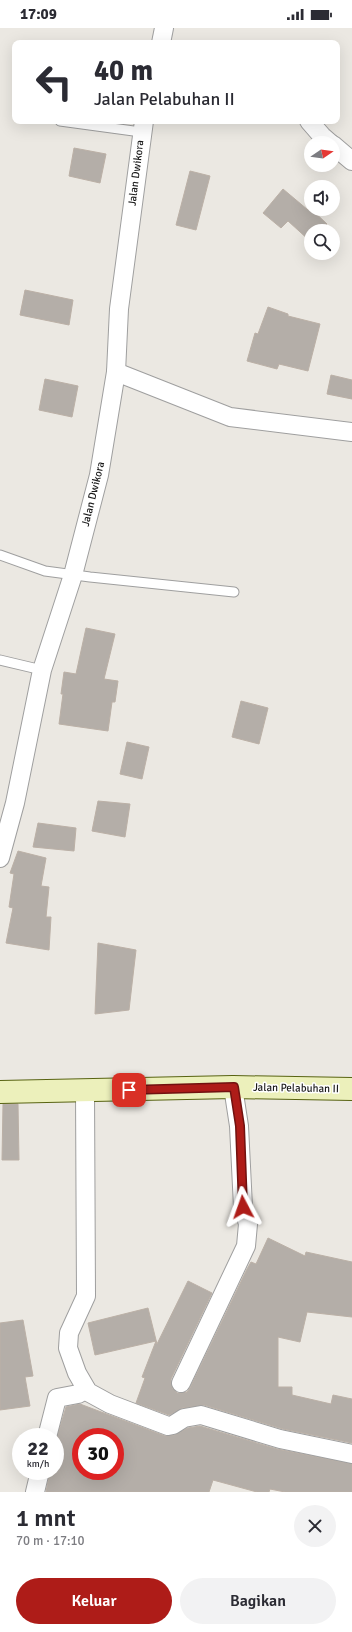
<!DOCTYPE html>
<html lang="id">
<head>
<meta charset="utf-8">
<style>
  body { margin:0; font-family:Signika,sans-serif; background:#f2f2f3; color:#2b2b33; height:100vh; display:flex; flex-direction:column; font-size:15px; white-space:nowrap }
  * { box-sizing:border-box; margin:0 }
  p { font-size:13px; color:#7c7c81 }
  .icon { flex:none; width:22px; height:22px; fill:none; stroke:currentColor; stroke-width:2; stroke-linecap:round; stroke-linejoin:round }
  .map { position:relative; height:1464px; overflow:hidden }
  .details { display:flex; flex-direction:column; background:#fff; flex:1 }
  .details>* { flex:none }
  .top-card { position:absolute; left:12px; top:12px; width:328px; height:84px; border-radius:8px; box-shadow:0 4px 16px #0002; background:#fff; color:#2b2b33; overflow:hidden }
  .needle { width:26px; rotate:77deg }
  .fabs { position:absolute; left:304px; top:108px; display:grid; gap:8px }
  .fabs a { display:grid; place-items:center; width:36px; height:36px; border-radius:50%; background:#fff; box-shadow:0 4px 16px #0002; font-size:20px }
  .speed { position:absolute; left:12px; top:1400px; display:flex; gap:8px; font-size:20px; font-weight:700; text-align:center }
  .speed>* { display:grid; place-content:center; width:52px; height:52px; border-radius:50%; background:#fff; box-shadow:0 4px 16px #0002; line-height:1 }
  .speed small { font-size:10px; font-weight:400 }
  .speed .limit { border:6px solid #d22; background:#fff; color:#111 }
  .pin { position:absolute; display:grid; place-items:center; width:34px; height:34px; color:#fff; margin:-17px; border-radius:8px; box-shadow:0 2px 6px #0006 }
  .me { position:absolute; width:44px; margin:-22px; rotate:356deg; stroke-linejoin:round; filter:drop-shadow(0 0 3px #0008) }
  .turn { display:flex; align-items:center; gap:14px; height:84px; padding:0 16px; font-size:18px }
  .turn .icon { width:52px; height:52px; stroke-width:2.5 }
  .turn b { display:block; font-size:28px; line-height:34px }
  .round { display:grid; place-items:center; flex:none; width:42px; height:42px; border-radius:21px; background:#f2f2f3 }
  .headline { display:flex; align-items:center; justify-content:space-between; height:68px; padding:0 16px }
  h1 { font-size:24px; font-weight:600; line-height:30px }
  .primary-button { display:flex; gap:8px; margin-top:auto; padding:8px 16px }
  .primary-button a { flex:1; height:46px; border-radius:24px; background:#ae1c18; color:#fff; font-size:16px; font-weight:600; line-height:46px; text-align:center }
  .primary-button a+a { background:#f2f2f3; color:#2b2b33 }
  .status { display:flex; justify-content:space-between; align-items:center; height:28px; padding:0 20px; background:#fff; direction:ltr }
  .status svg { height:11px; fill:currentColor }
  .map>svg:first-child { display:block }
  .building { fill:#b4aea8; stroke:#bbb0a6; fill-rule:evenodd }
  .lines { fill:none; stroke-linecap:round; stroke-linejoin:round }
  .lane-casing { stroke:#9f9f9f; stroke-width:11 }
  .street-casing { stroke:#9f9f9f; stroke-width:20 }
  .secondary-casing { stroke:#586312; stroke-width:24 }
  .lane { stroke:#fff; stroke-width:9 }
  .street { stroke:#fff; stroke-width:18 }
  .secondary { stroke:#ecf0bb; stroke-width:22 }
  .route-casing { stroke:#711210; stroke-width:10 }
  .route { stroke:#ae1c18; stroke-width:7 }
  .labels { text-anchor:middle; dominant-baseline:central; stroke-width:3; stroke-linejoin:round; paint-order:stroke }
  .street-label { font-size:11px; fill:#1b1b1b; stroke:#fff }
</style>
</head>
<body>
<div class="status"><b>17:09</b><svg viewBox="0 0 49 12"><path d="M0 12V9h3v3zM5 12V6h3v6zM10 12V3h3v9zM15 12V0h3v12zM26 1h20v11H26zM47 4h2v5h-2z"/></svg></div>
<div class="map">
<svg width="352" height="1464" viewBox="0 0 352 1464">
  <rect width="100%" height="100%" fill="#ebe8e2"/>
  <g class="building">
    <path d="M74,120L106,126L100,155L69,148Z"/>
    <path d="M190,143L210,148L196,202L176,197Z"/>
    <path d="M283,161L308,182L310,180L327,196L320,203H311L310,213L288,193L281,200L263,185Z"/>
    <path d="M25,262L73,272L69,297L20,287Z"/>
    <path d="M268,279L288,286V288L320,296L308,343L279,336L277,341L247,333L255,305L258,306Z"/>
    <path d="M331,347L352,352V371L327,366Z"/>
    <path d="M45,351L78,358L72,389L39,382Z"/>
    <path d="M86,600L115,606L104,651L118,653L115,674H112L108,703L59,696L63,666H61L64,644L76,646Z"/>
    <path d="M241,673L268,680L259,716L232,709Z"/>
    <path d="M127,714L149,719L142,751L120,746Z"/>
    <path d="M98,773L130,776L125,809L92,803Z"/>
    <path d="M38,795L76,800L74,823L33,819Z"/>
    <path d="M18,823L46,830L41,858L49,859L46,889H51L49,922L6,915L13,880L9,879L14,846L10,845Z"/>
    <path d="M98,915L136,922L129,982L95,986Z"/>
    <path d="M3,1076H18L19,1132H2Z"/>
    <path d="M268,1210L305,1228L306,1224L352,1234V1289L307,1284L300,1314L278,1309V1359H292V1367L331,1376L333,1367L352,1371V1415L283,1401L204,1377L182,1380L169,1387L136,1375L145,1350L142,1349L156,1313L95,1327L88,1295L148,1280L157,1316L188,1253L212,1265L171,1351V1356L173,1361L177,1365H181L187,1364L190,1360L247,1241L251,1234L256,1236Z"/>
    <path d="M23,1292L33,1348L25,1349L30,1378L0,1382V1295Z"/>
    <path d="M80,1376L165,1408L175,1407L188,1400L200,1398L277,1421L352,1436V1464H285L270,1461L269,1464H257L213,1452L209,1464H46L50,1443H55V1416L66,1379ZM81,1409H115V1443H81Z"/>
  </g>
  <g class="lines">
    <g class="lane-casing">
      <g id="lane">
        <path d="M60,93L141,104"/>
        <path d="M0,527L45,543L90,549L234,564"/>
        <path d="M0,632L42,642"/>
      </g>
    </g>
    <g class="street-casing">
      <g id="street">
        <path d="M161,15L164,0"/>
        <path d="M309,93L322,108L330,115"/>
        <path d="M333,117L352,133"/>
        <path d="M116,344L230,389L352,404"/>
        <path d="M0,830L15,775L42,642L73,547L99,447L116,344L119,281L144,93"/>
        <path d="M85,1063L86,1268L69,1305L68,1320L77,1345L88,1364L110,1376L168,1398L173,1397L184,1390L201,1387L280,1411L352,1426"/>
        <path d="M181,1355L246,1218L248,1196L243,1179L239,1098L233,1059"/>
        <path d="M47,1409L57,1370L78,1366L86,1361"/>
        <path d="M35,1464L40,1443"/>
      </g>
    </g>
    <g class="secondary-casing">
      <path id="secondary" d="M0,1064L233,1059L352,1061"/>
    </g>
    <use href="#lane" class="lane"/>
    <use href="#street" class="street"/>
    <use href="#secondary" class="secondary"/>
  </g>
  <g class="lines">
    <g class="route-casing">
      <path id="route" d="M129,1062L234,1059L240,1098L243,1179"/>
    </g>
    <use href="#route" class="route"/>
  </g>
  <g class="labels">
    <g class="street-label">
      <text transform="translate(136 145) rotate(-83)">Jalan Dwikora</text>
      <text transform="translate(93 466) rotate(-76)">Jalan Dwikora</text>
      <text transform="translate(296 1060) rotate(1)">Jalan Pelabuhan II</text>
    </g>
  </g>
</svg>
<div class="fabs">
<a><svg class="needle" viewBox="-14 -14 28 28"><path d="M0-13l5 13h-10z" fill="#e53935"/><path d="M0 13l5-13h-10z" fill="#7c7c81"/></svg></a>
<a><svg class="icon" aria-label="sound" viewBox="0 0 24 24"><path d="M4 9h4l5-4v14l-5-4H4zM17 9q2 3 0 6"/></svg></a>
<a><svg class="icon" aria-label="search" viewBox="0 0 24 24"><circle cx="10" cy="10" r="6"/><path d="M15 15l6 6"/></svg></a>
</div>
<div class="speed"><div>22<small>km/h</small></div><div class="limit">30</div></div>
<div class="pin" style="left:129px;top:1062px;background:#d93025"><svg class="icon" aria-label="arrive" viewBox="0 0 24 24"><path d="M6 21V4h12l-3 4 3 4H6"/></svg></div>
<svg class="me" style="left:243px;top:1179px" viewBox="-20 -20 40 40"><path d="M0-17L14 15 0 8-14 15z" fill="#ae1c18" stroke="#fff" stroke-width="4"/></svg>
<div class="top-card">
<div class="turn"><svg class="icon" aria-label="left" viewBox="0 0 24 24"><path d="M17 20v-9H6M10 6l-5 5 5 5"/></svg><div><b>40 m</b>Jalan Pelabuhan II</div></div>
</div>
</div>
<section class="details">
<div class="headline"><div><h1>1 mnt</h1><p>70 m · 17:10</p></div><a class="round"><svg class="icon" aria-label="close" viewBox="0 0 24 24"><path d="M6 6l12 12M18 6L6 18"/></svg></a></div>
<div class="primary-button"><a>Keluar</a><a>Bagikan</a></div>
</section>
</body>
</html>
